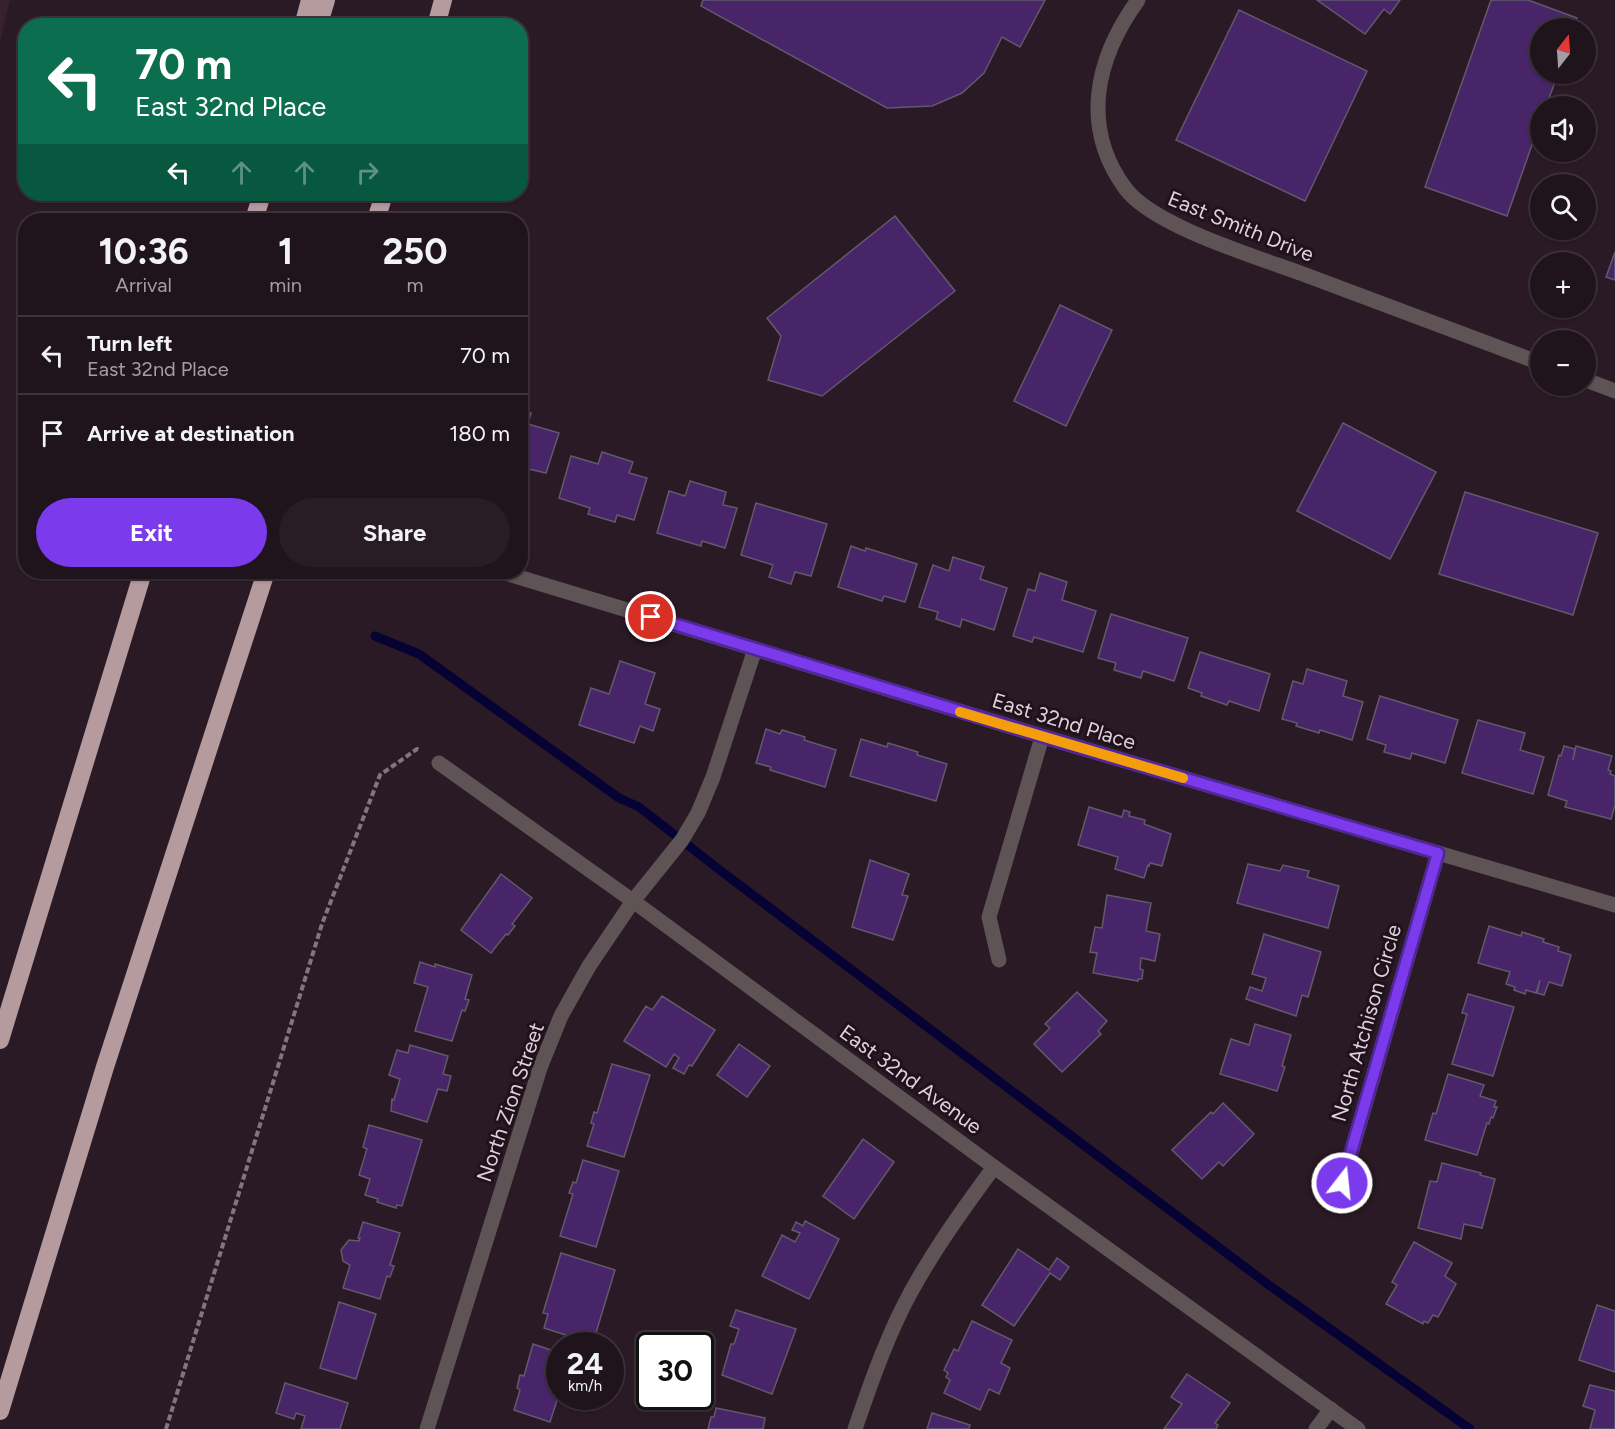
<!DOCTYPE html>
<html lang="en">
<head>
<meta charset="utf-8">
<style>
  body { margin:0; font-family:Figtree,sans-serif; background:#281d25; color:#f1f3f6; height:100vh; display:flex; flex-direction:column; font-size:22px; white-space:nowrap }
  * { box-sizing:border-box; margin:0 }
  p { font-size:20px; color:#a29ea3 }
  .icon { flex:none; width:33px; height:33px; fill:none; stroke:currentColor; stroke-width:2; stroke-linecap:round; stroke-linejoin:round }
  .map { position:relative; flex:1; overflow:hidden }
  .side { position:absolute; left:18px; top:213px; width:510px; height:366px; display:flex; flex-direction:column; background:#20141c; border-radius:24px; box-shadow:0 2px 4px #0004,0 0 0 2px #3d333b }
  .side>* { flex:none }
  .guide { position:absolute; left:18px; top:18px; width:510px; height:183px; border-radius:24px; box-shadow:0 2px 4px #0004,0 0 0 2px #3d333b; background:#0b6e4f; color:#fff; overflow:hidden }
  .needle { width:39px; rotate:17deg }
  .fabs { position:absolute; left:1530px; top:18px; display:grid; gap:12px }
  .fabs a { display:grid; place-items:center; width:66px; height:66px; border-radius:50%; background:#20141c; box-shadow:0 2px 4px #0004,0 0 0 2px #3d333b; font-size:30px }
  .speed { position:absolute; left:546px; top:1332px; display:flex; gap:12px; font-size:30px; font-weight:700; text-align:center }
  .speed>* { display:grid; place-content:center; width:78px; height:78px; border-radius:50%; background:#20141c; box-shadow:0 2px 4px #0004,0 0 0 2px #3d333b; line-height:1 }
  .speed small { font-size:15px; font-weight:400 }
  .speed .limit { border:3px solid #111; border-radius:9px; background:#fff; color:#111 }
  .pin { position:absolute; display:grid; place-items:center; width:51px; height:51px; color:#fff; margin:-26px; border:3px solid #fff; border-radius:50%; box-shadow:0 2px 6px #0007 }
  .me { position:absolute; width:66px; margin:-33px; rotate:16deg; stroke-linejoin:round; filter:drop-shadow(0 0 4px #0008) }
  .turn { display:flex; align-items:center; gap:21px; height:126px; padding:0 18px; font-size:27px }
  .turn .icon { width:78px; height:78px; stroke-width:2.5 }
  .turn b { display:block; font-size:42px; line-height:51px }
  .lanes { display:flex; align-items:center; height:57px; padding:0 18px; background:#0003; justify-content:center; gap:30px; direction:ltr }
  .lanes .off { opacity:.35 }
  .eta { display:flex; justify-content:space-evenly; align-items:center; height:102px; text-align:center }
  .eta b { font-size:36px; font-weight:700; line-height:42px }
  .cta { display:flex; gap:12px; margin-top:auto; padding:12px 18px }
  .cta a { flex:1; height:69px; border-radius:36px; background:#7c3aed; color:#fff; font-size:24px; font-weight:700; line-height:69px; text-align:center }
  .cta a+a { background:#281d25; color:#f1f3f6 }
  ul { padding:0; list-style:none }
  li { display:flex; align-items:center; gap:18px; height:78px; padding:0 18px; border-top:2px solid #3d333b }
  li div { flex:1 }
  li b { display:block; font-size:22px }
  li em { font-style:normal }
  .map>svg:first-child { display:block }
  .built { fill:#372131 }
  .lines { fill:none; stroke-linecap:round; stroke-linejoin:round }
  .stream { stroke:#060233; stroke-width:9 }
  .building { fill:#482468; stroke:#61596c; stroke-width:1.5 }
  .path { stroke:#83757e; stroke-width:4; stroke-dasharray:6 3; stroke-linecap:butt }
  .minor { stroke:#5e5355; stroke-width:15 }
  .highway { stroke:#b69b9e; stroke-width:18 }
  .route-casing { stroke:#51269a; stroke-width:15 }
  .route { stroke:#7c3aed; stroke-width:10 }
  .slow { stroke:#f59e0b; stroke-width:10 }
  .labels { text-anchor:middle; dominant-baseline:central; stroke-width:6; stroke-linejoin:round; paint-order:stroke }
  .street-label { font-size:21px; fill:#ddd2d9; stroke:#20111c }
</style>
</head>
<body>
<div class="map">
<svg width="1615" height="1429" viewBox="0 0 1615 1429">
  <rect width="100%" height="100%" fill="#2a1a25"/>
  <path class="built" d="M0,0H10L0,41Z"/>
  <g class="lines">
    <path class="stream" d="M375,636L419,654L619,798L639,807L721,871L1266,1283L1470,1429"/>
  </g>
  <g class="building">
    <path d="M703,0H1045L1020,47L1002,37L984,73L962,93L932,106L887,108L701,6Z"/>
    <path d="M1317,0H1400L1390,14L1384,9L1365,34Z"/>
    <path d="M1491,0H1528L1577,18L1574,28H1540V74H1558L1546,106H1540V122L1507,216L1425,187Z"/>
    <path d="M1239,10L1367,71L1305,201L1176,140Z"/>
    <path d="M895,216L955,291L822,396L768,380L781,336L767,318Z"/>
    <path d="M1615,252V280L1606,277Z"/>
    <path d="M1060,305L1112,330L1066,426L1014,401Z"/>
    <path d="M520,410L531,413L528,424L559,433L546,473L520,467Z"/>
    <path d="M1343,423L1436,472L1390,559L1297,511Z"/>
    <path d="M602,452L633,462L629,473L647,478L634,520L617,515L615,522L588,514L590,508L559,498L571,456L598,464Z"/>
    <path d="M690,481L726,492L723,505L737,508L725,548L702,541L701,546L657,533L669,491L685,496Z"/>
    <path d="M1465,492L1598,533L1573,615L1439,574Z"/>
    <path d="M756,503L827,524L811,576L795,572L791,584L769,577L773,565L741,555Z"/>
    <path d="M851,546L865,551L866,548L917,564L905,602L884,596L882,601L838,587Z"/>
    <path d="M953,557L984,567L980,579L1007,588L994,630L962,619L960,627L936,619L938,612L919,607L933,565L949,571Z"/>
    <path d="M1040,573L1067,582L1062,600L1096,611L1083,652L1034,637L1032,642L1013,636L1028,589L1035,591Z"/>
    <path d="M1111,614L1188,638L1174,681L1143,671L1141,678L1114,670L1116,663L1098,658Z"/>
    <path d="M1200,652L1270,674L1259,711L1229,701L1227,705L1201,696L1202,693L1188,688Z"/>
    <path d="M620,661L655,673L645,704L660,709L653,731L640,726L634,743L579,725L591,688L609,694Z"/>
    <path d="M1307,669L1347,681L1343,696L1363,702L1352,740L1320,730L1319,733L1296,726L1297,723L1282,719L1293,681L1303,684Z"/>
    <path d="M1380,696L1458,720L1445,763L1412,753L1410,759L1384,752L1386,745L1367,739Z"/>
    <path d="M1478,720L1525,733L1520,750L1544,757L1533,794L1462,773Z"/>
    <path d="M766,729L780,734L782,730L805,737L804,740L836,750L825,787L770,770L771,767L756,763Z"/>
    <path d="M861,739L887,747L888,743L918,752L917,755L947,764L936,801L850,776Z"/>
    <path d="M1564,746L1575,749L1573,760L1576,746L1612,756L1608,770L1611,771L1610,774L1615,776V805L1611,819L1565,807L1567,801L1548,795L1559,755L1561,756Z"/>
    <path d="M1089,807L1122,817L1124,810L1130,812L1129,816L1145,820L1144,824L1171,834L1162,866L1150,863L1149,866L1148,865L1144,878L1115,869L1118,857L1078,845Z"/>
    <path d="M870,860L909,874L902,895L908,896L893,940L852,927Z"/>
    <path d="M1248,864L1280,871L1283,865L1309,871L1307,877L1339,886L1328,928L1237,903Z"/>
    <path d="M501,874L532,898L512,924L515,926L508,935L506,934L491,953L461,930Z"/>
    <path d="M1107,895L1151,903L1146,931L1160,934L1155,961L1141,958L1140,969L1143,970L1142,979H1138V981L1093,973L1097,953L1090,952L1095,927L1102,928Z"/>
    <path d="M1489,926L1521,936L1522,932L1544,939L1543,942L1559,947L1558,951L1571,955L1562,986L1549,982L1544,995L1537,993L1540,980L1536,993L1526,990L1525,994L1514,990L1515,987L1506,984L1510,972L1478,963Z"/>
    <path d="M1264,934L1321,952L1308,997L1302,995L1296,1016L1246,999L1250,987L1262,991L1266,978L1252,974Z"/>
    <path d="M420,962L435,967V964L472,975L465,999L469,1000L465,1011L462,1010L452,1041L415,1031L428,987L414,983Z"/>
    <path d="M1077,992L1107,1021L1098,1031L1101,1034L1062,1072L1034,1044L1050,1028L1045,1024Z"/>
    <path d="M1468,994L1514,1007L1493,1076L1452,1064L1467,1014L1462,1013Z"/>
    <path d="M662,996L715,1030L692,1066L689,1065L684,1074L673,1068L679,1058L674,1054L666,1067L624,1041L646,1006L652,1010Z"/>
    <path d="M1255,1024L1291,1035L1282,1066L1285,1067L1277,1091L1220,1074L1231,1039L1249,1045Z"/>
    <path d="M739,1044L770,1066L747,1097L717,1075Z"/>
    <path d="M410,1045L448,1056L443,1074L451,1076L447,1091L438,1089L427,1122L391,1111L392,1099L394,1100L400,1079L389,1075L397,1050L408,1053Z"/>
    <path d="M612,1064L650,1075L624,1157L587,1146L594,1124L591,1123L594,1112L597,1113Z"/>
    <path d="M1448,1074L1484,1085L1480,1096L1496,1101L1494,1107H1497L1493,1118L1491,1117L1489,1124L1487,1123L1477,1155L1425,1140L1433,1113L1436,1114Z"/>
    <path d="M1223,1103L1254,1134L1223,1166L1219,1162L1202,1179L1172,1150L1211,1112L1213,1114Z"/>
    <path d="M369,1125L422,1140L402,1206L397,1205L396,1208L377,1202L378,1199L365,1195L370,1179L359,1175L367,1149L363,1147Z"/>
    <path d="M863,1139L894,1162L854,1219L823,1196Z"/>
    <path d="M583,1160L619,1171L596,1247L560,1236L573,1194L569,1193L573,1182L576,1183Z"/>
    <path d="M1442,1163L1481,1173L1480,1175L1495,1179L1482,1228L1464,1224L1461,1239L1418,1228L1430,1181L1437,1182Z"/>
    <path d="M805,1221L839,1239L809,1299L762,1276L782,1235L795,1242L800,1233L792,1230L796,1222L803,1226Z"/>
    <path d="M363,1222L400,1233L390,1265L394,1266L390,1277L387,1276L380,1299L343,1288L350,1265L343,1261L341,1250L349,1240L359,1241L360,1238H358Z"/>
    <path d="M1414,1242L1452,1263L1445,1276L1456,1284L1438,1317L1433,1315L1428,1323L1424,1321L1423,1324L1386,1304L1397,1285L1392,1282Z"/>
    <path d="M1018,1249L1049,1270L1057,1258L1069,1267L1060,1280L1050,1273L1014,1326L982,1305Z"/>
    <path d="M561,1253L615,1270L595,1336L583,1332L581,1340L544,1328L548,1314L543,1313Z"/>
    <path d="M339,1302L376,1314L356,1379L320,1368Z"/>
    <path d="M1597,1305L1615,1311V1372L1579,1360Z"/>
    <path d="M736,1310L796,1329L772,1394L722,1375L731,1344H734L739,1329L730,1326Z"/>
    <path d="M972,1321L1012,1340L1001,1363L1010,1368L999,1394L989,1389L980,1410L944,1393L950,1380L946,1377L948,1373L944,1370L954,1349L958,1351Z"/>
    <path d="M533,1344L560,1353V1391L550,1422L514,1410L520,1390L517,1388L520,1375L524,1376Z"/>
    <path d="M1187,1374L1230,1403L1215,1423L1218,1425L1216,1429H1164L1182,1404L1171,1397Z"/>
    <path d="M285,1383L348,1403L340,1429H301L305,1416L296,1413L294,1419L276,1413Z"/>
    <path d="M1590,1385L1615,1391V1429H1590L1595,1410L1583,1406Z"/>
    <path d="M716,1408L765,1418L763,1429H708L711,1417H714Z"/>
    <path d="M932,1413L970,1425L969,1429H927Z"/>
  </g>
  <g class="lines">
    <path class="path" d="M166,1429L322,924L380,775L417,749L420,751"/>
    <g class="minor">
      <path d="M1138,0C1096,58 1080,126 1125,188C1153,227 1264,259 1311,277C1388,306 1464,334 1540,363"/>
      <path d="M1586,380L1615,391"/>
      <path d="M502,572L1061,742L1615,905"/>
      <path d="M439,763L633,901L994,1167L1358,1429"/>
      <path d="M999,960L989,917L1042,737"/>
      <path d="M1336,1205L1438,853"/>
      <path d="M427,1429L540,1068L561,1016L589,966L633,901L682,840L698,813L713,777L755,649"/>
      <path d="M855,1429C869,1388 883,1348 902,1309C927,1259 961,1212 994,1167"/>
      <path d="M1316,1429L1331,1409"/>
    </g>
    <g class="highway">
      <path d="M303,26L310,0"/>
      <path d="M318,26L326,0"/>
      <path d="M436,26L443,0"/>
      <path d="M254,220L262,194"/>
      <path d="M376,220L384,194"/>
      <path d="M0,1040L143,572"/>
      <path d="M0,1411L105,1067L266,572"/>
    </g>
  </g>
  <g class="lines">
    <g class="route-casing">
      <path id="route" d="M651,617L1061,742L1438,853L1342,1183"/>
    </g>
    <use href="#route" class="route"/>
    <path class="slow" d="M960,712L1183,778"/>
  </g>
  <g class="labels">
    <g class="street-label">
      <text transform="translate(1241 226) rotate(22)">East Smith Drive</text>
      <text transform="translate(1064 721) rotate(17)">East 32nd Place</text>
      <text transform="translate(1366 1023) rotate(-74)">North Atchison Circle</text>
      <text transform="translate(911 1079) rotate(36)">East 32nd Avenue</text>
      <text transform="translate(510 1102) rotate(-71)">North Zion Street</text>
    </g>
  </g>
</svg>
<div class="fabs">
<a><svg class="needle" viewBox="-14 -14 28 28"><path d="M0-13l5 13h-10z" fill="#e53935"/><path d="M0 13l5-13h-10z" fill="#a29ea3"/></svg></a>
<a><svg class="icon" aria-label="sound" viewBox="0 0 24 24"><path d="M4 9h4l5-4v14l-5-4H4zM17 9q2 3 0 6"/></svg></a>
<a><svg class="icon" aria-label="search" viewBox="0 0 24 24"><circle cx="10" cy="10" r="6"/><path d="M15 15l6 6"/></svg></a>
<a>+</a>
<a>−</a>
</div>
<div class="speed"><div>24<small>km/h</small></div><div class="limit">30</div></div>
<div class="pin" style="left:651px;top:617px;background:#d93025"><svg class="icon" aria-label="arrive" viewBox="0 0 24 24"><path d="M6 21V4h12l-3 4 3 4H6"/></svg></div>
<svg class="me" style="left:1342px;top:1183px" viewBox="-20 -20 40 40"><circle r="17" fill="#7c3aed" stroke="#fff" stroke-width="3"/><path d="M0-11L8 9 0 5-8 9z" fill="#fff"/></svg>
<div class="guide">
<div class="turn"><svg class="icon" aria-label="left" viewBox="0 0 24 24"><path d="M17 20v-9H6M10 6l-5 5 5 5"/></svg><div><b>70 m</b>East 32nd Place</div></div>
<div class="lanes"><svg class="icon" aria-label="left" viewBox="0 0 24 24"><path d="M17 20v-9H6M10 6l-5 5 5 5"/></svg><svg class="icon off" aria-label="ahead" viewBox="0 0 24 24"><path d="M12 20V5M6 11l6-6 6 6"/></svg><svg class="icon off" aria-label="ahead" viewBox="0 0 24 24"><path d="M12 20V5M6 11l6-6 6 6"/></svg><svg class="icon off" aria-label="right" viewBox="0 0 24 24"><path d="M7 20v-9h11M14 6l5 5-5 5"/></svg></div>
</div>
<section class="side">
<div class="eta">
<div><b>10:36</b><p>Arrival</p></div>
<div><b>1</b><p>min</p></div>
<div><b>250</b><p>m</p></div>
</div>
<ul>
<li><svg class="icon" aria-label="left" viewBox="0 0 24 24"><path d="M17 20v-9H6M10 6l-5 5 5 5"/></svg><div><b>Turn left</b><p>East 32nd Place</p></div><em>70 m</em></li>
<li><svg class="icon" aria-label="arrive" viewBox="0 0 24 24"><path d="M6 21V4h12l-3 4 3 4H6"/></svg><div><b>Arrive at destination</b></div><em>180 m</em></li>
</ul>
<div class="cta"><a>Exit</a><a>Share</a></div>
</section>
</div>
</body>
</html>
